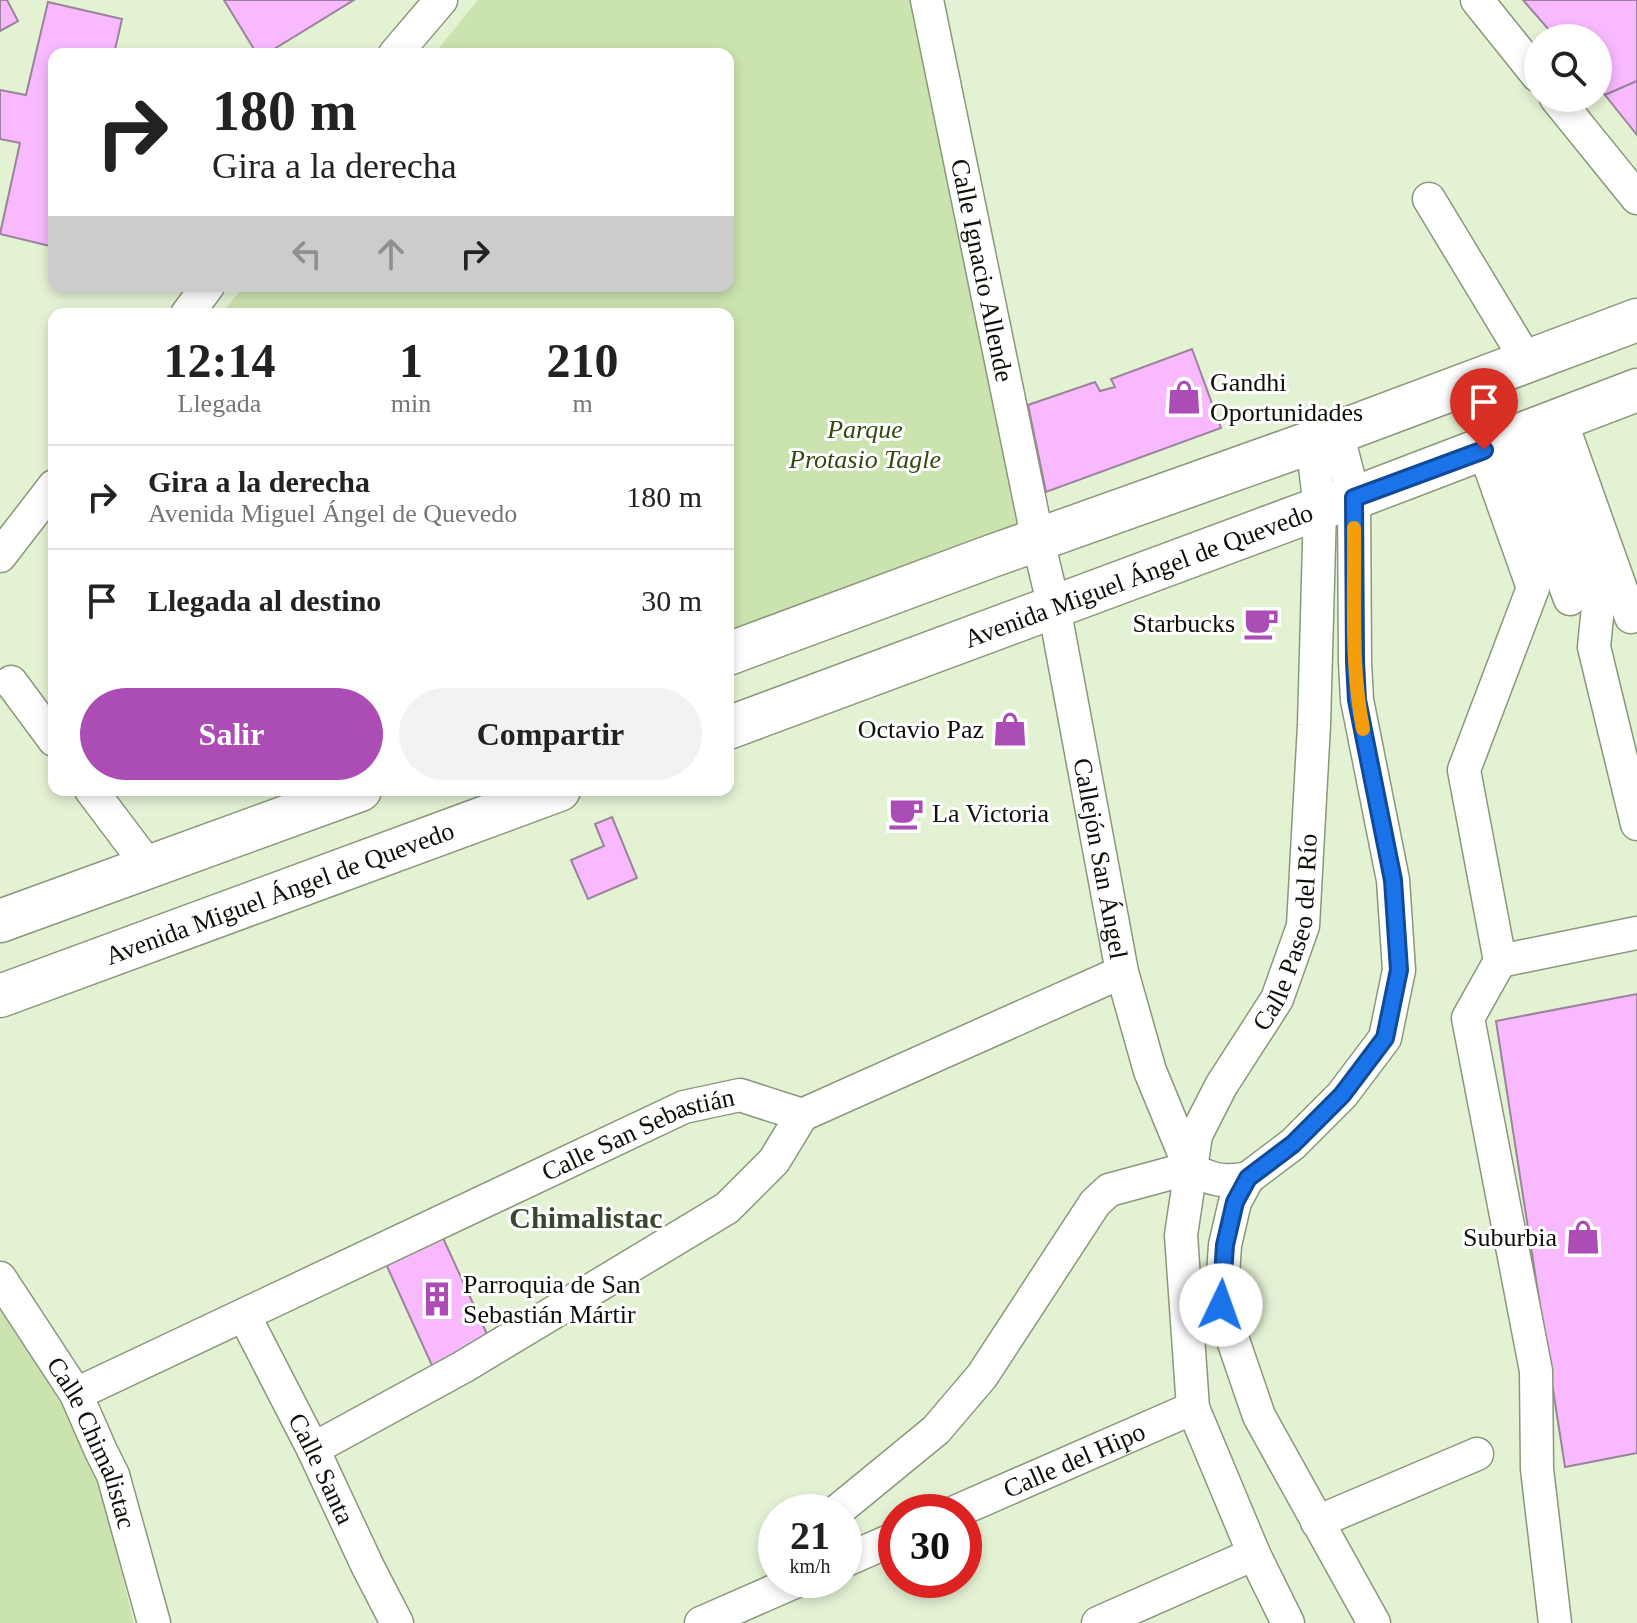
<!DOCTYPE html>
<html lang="es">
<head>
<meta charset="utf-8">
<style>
  body { margin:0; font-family:Georgia,serif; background:#f2f2f2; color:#222; height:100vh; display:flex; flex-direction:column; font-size:30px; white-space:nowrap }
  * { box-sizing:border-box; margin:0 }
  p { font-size:26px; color:#767676 }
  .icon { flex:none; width:44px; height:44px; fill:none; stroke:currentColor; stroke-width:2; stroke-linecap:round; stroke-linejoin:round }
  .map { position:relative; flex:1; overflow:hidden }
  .drawer { position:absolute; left:48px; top:308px; width:686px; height:488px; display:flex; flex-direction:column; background:#fff; border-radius:16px; box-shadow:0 4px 12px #0003 }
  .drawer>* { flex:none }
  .guide { position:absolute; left:48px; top:48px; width:686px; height:244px; border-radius:16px; box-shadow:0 4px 12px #0003; background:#fff; color:#222; overflow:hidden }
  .buttons { position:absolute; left:1524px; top:24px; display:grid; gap:16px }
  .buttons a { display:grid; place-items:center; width:88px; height:88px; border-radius:50%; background:#fff; box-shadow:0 4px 12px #0003; font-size:40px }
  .speed { position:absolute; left:758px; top:1494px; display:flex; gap:16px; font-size:40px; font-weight:700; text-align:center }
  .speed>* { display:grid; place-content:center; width:104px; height:104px; border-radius:50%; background:#fff; box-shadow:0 4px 12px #0003; line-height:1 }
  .speed small { font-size:20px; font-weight:400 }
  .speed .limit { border:12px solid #d22; background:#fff; color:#111 }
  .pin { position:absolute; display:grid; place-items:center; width:68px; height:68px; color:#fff; margin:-82px -34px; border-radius:50% 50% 50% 0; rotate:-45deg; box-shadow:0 0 8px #0007 }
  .pin .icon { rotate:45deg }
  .me { position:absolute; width:88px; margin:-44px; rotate:3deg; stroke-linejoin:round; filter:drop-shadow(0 0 6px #0008) }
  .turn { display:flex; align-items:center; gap:28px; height:168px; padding:0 32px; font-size:36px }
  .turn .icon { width:104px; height:104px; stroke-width:2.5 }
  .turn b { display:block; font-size:56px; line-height:68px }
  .lanes { display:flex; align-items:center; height:76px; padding:0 32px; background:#0003; justify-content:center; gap:40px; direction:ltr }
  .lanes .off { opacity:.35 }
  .eta { display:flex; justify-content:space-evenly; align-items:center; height:136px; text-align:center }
  .eta b { font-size:48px; font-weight:600; line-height:56px }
  .primary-button { display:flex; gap:16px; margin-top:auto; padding:16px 32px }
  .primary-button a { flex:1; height:92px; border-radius:48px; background:#ac4db6; color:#fff; font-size:32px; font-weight:600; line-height:92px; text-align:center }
  .primary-button a+a { background:#f2f2f2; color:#222 }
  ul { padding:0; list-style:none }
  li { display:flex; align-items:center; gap:24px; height:104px; padding:0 32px; border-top:2px solid #e0e0e0 }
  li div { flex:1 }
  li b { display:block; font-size:30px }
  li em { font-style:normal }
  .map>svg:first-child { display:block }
  .green { fill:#cbe3af }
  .building { fill:#f8b9fe; stroke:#99849b; stroke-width:2 }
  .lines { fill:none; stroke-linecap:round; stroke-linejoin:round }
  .minor-casing { stroke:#8a977c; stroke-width:35 }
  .major-casing { stroke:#8a977c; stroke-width:45 }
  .minor { stroke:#fff; stroke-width:32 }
  .major { stroke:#fff; stroke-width:42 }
  .route-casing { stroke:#114b97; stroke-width:20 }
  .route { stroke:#1a73e8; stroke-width:14 }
  .slow { stroke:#f59e0b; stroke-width:14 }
  .labels { text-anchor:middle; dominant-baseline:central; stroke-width:6; stroke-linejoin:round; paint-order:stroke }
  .street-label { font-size:26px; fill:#0c1007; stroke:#fff }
  .poi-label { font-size:26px; fill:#0c1007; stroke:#fff; text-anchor:start }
  .park-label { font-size:26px; font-style:italic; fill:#32480d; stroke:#fff }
  .quarter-label { font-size:30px; font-weight:bold; fill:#3b462e; stroke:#fff }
</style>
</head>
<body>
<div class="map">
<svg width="1637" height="1623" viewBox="0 0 1637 1623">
  <rect width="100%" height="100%" fill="#e4f2d4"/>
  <g class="green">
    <path d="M478,0H915L1020,516L1009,538L728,642V314H221L244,286H728V54H434Z"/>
    <path d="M0,1310C26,1349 54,1387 75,1429C104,1487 118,1561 134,1623H0Z"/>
  </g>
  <g class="building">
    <path d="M0,0H7L18,21L0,31Z"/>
    <path d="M224,0H354L266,54H257Z"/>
    <path d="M1523,0H1637V81L1605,95L1598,87V38H1556Z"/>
    <path d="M48,2L122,19L114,54H54V247L0,234L20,143L0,139V90L26,95Z"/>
    <path d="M1637,81V135L1605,95Z"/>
    <path d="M1192,349L1221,428L1046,492L1028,405L1095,382L1100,391L1115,387L1111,379Z"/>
    <path d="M612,817L637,878L588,899L571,860L604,846L595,824Z"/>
    <path d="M1637,994V1453L1565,1467L1496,1021Z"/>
    <path d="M443,1238L487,1334L435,1372L386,1264Z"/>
  </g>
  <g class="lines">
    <g class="minor-casing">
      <g id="minor">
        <path id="s1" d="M927,0L1038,541L1054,607L1122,972L1150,1071L1190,1168"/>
        <path d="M1477,0L1538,76"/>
        <path d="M395,54L441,0"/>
        <path d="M1556,98L1637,198"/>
        <path d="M1429,199L1527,361"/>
        <path d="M187,314L208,286"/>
        <path d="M1560,418L1631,617"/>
        <path d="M1535,428L1598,607L1594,647L1637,824"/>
        <path d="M1337,432L1354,498L1355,662L1357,700L1393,880L1399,970L1385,1038L1342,1095L1293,1144L1248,1178L1235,1202L1225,1245L1221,1305L1259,1416L1374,1623"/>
        <path d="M1510,439L1570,599"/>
        <path d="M1484,450L1533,588L1464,770L1500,961L1468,1018L1536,1371L1537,1469L1555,1623"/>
        <path d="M0,556L54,486"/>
        <path d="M11,682L54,740"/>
        <path d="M91,790L149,867"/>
        <path d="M1500,961L1637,933"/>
        <path d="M1190,1168C1210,1180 1225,1183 1248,1178"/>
        <path id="s2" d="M0,1278L76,1394L101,1451L113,1475L154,1623"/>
        <path id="s3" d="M244,1315L313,1449L368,1567L397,1623"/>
        <path id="s4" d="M76,1394L684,1107L740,1095L802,1115L1122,972"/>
        <path d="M313,1449L463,1367L727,1208L774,1161L802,1115"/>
        <path d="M836,1512L936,1430L982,1376L1095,1203L1109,1190L1190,1168"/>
        <path id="s5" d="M955,1512L1193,1408"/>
        <path d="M1317,1522L1477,1454"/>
        <path d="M844,1561L896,1538"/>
        <path d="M701,1623L799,1580"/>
        <path d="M1098,1623L1254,1554"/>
        <path id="s6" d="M1288,1623L1254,1554L1193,1408L1181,1235L1196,1135L1221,1086L1277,999L1303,926L1314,725L1320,508L1312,442"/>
      </g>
    </g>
    <g class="major-casing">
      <g id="major">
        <path d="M728,654L989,557L1312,442L1637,320"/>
        <path id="s7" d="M728,728L1320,508L1354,498L1637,390"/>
        <path d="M0,921L360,790"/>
        <path id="s8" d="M0,996L559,790"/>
      </g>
    </g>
    <use href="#minor" class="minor"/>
    <use href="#major" class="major"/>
  </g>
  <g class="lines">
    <g class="route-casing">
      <path id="route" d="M1221,1305L1225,1245L1235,1202L1248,1178L1293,1144L1342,1095L1385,1038L1399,970L1393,880L1357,700L1355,662L1354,498L1484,450"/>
    </g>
    <use href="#route" class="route"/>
    <path class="slow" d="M1354,528C1355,595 1350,663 1363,729"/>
  </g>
  <defs>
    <g id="shop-bare" transform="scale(2.76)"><path d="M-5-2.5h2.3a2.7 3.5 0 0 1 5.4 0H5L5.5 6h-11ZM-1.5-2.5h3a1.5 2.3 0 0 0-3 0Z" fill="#ac4db6" stroke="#fff" stroke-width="2.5" paint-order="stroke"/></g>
    <g id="cafe-bare" transform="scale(2.76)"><path d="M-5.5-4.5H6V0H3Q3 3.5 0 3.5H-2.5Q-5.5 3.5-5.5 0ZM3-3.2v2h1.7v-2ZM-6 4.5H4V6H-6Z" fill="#ac4db6" stroke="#fff" stroke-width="2.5" paint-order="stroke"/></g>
    <g id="building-bare" transform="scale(2.76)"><path d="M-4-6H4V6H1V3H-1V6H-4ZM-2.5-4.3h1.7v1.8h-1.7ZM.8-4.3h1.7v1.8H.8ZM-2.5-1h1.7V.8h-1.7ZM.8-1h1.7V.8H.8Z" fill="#ac4db6" stroke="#fff" stroke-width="2.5" paint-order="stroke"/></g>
  </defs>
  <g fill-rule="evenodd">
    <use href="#shop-bare" x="1184" y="397"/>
    <use href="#cafe-bare" x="1261" y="623"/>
    <use href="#shop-bare" x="1010" y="729"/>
    <use href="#cafe-bare" x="906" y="813"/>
    <use href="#shop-bare" x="1583" y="1237"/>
    <use href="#building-bare" x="437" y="1299"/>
  </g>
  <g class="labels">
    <g class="street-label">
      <text stroke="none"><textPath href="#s1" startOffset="276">Calle Ignacio Allende</textPath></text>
      <text stroke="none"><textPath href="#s7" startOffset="438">Avenida Miguel Ángel de Quevedo</textPath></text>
      <text stroke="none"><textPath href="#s1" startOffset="876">Callejón San Ángel</textPath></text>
      <text stroke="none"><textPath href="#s8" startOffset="298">Avenida Miguel Ángel de Quevedo</textPath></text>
      <text stroke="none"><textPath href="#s6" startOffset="736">Calle Paseo del Río</textPath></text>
      <text stroke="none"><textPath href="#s4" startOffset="620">Calle San Sebastián</textPath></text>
      <text stroke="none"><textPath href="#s2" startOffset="190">Calle Chimalistac</textPath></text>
      <text stroke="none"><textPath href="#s5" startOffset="130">Calle del Hipo</textPath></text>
      <text stroke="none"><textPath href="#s3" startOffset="172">Calle Santa</textPath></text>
    </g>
    <g class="poi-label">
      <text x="1210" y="382">Gandhi<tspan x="1210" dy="30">Oportunidades</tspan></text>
      <text x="1235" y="623" text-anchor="end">Starbucks</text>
      <text x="984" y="729" text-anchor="end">Octavio Paz</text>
      <text x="932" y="813">La Victoria</text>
      <text x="1557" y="1237" text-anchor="end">Suburbia</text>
      <text x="463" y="1284">Parroquia de San<tspan x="463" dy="30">Sebastián Mártir</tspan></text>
    </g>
    <g class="park-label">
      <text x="865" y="429">Parque<tspan x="865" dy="30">Protasio Tagle</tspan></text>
    </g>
    <g class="quarter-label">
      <text x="586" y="1217">Chimalistac</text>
    </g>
  </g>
</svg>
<div class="buttons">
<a><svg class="icon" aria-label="search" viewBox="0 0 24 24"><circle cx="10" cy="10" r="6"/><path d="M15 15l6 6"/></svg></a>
</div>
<div class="speed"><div>21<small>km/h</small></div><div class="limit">30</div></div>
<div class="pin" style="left:1484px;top:450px;background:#d93025"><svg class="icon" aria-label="arrive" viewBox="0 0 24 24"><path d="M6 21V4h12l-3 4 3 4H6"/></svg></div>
<svg class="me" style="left:1221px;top:1305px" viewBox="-20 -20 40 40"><circle r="19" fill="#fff"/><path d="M0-13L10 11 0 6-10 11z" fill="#1a73e8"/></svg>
<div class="guide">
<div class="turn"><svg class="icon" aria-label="right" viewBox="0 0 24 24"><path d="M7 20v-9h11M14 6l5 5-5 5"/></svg><div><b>180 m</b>Gira a la derecha</div></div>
<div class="lanes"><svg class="icon off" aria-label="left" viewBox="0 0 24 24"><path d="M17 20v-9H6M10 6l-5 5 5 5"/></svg><svg class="icon off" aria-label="ahead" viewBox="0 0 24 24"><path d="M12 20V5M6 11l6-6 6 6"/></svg><svg class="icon" aria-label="right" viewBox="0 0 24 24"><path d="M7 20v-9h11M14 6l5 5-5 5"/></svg></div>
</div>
<section class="drawer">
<div class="eta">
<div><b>12:14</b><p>Llegada</p></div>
<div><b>1</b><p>min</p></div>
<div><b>210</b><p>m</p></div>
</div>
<ul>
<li><svg class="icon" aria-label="right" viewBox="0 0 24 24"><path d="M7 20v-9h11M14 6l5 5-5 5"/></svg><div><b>Gira a la derecha</b><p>Avenida Miguel Ángel de Quevedo</p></div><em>180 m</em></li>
<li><svg class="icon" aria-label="arrive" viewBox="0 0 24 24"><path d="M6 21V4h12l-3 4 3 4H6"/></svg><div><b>Llegada al destino</b></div><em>30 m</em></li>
</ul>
<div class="primary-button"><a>Salir</a><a>Compartir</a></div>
</section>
</div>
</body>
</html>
